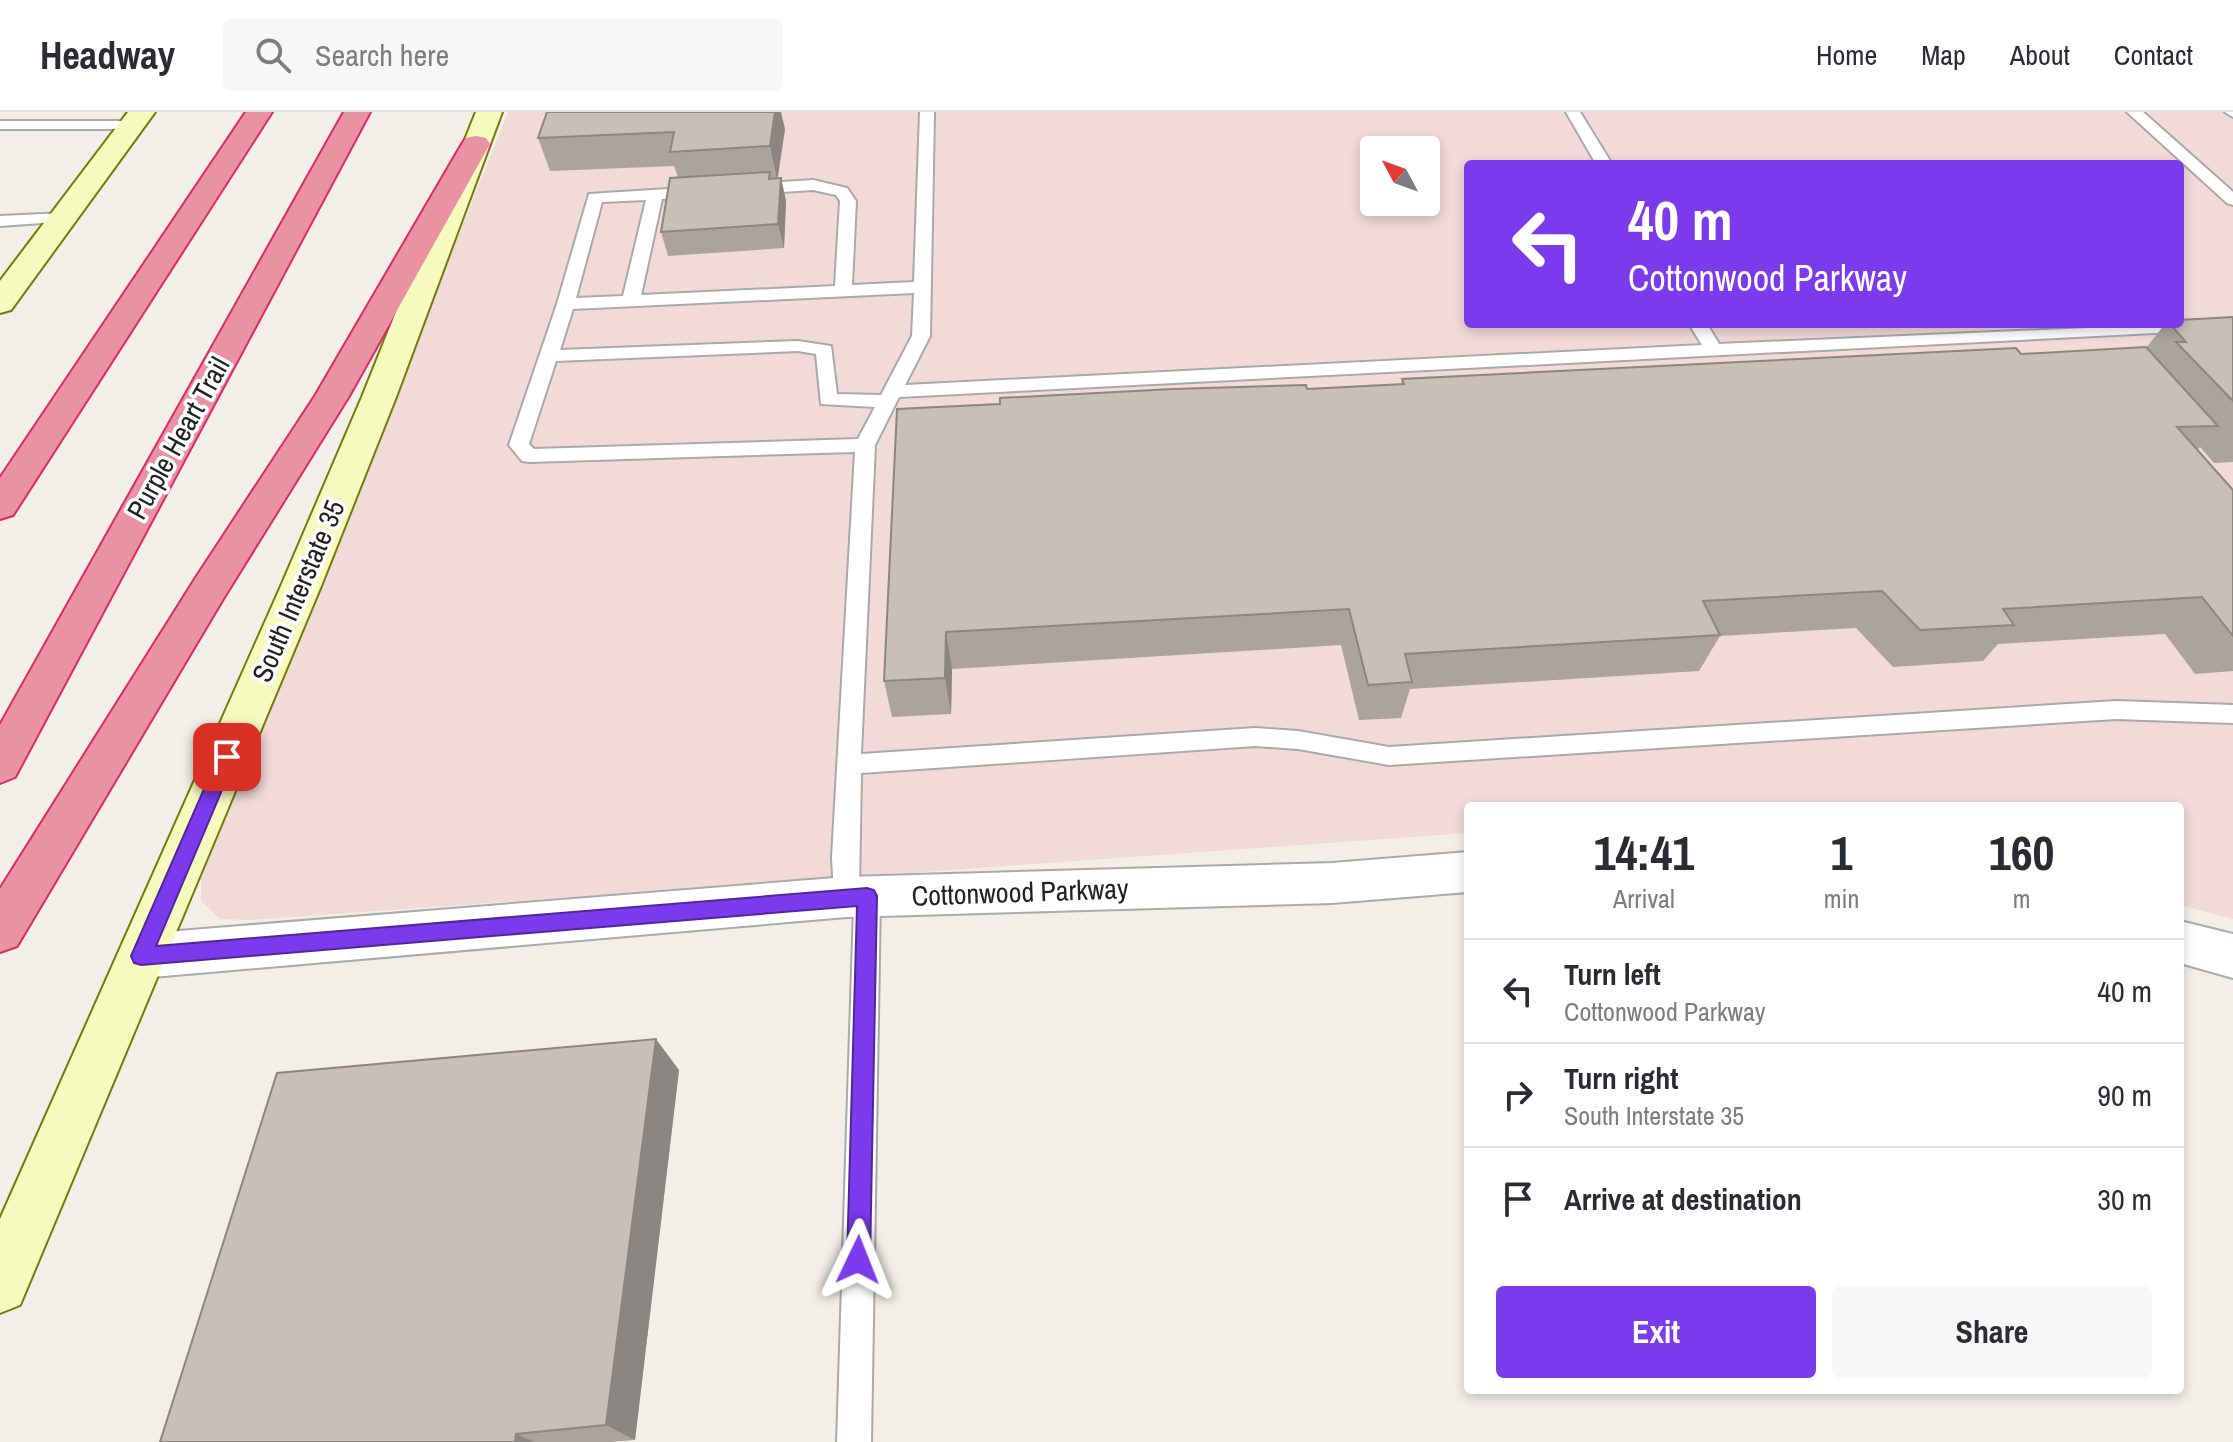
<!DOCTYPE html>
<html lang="en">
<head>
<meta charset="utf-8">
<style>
  body { margin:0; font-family:"Archivo Narrow",sans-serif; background:#f7f7f7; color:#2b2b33; height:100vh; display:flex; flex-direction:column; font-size:30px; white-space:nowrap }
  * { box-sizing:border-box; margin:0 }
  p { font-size:26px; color:#7c7c81 }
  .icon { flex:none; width:44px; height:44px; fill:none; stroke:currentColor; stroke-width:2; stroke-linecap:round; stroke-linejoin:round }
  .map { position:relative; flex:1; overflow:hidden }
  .sheet { position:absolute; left:1464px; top:690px; width:720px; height:592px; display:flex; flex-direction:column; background:#fff; border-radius:8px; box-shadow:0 4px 12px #0003 }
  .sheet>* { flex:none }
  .top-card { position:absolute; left:1464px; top:48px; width:720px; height:168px; border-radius:8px; box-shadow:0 4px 12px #0003; background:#7c3aed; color:#fff; overflow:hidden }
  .needle { width:52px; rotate:311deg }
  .tools { position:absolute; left:1360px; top:24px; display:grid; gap:16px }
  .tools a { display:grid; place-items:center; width:80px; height:80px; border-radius:8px; background:#fff; box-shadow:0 4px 12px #0003; font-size:40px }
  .pin { position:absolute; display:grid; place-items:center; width:68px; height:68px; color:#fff; margin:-34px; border-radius:16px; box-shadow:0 4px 12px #0006 }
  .me { position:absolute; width:88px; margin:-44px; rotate:2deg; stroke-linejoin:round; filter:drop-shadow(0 0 6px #0008) }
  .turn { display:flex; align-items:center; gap:28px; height:168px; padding:0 32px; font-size:36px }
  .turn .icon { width:104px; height:104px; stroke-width:2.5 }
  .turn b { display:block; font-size:56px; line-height:68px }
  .eta { display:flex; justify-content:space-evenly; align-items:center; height:136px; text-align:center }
  .eta b { font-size:48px; font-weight:700; line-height:56px }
  .primary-button { display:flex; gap:16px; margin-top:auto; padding:16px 32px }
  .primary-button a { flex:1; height:92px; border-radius:8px; background:#7c3aed; color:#fff; font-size:32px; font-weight:700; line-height:92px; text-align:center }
  .primary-button a+a { background:#f7f7f7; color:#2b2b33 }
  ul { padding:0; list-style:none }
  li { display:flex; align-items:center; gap:24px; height:104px; padding:0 32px; border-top:2px solid #e1e1e2 }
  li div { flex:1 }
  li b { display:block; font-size:30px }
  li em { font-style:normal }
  header { display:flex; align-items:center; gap:48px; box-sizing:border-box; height:112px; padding:0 40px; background:#fff; border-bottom:2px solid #e1e1e2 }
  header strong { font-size:38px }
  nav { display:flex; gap:44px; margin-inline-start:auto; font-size:28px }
  .search { width:560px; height:72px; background:#f7f7f7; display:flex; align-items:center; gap:20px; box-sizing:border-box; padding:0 28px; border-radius:8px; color:#7c7c81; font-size:30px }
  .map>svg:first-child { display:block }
  .commercial { fill:#f2dad9; fill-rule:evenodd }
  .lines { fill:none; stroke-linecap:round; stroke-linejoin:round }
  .lane-casing { stroke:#a9a9a9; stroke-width:4 }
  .street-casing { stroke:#a9a9a9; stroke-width:4 }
  .secondary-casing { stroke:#707d05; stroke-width:4 }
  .highway-casing { stroke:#dc2a67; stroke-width:4 }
  .lane { fill:#fff; fill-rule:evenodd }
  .street { fill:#fff; fill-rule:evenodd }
  .secondary { fill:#f7fabf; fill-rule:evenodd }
  .highway { fill:#e892a2; fill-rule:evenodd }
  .wall { fill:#aba49e }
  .shaded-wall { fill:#8b8681 }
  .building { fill:#c7bfb8; stroke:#8b8681; stroke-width:2 }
  .route { fill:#7c3aed; stroke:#51269a; stroke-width:2 }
  .labels { text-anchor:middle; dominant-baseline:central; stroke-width:7; stroke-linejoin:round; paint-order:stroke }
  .street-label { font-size:28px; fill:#222; stroke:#fff }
</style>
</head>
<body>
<header>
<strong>Headway</strong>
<div class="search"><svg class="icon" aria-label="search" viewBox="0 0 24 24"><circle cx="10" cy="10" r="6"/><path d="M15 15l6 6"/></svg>Search here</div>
<nav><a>Home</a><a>Map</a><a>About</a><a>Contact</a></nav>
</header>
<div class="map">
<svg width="2233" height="1330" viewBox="0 0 2233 1330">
  <rect width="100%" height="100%" fill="#f2efe9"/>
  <path class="commercial" d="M508,0H2233V807L2180,793V694H1468V721L252,808L220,807L201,789V767ZM1374,38H1426V90H1374ZM1468,52H2180V212H1468Z"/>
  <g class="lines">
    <g class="lane-casing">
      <g id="lane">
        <path d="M920,0H934L930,224L905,273L1702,233L1689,212H1707L1719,232L2180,212V209L2233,207V217L899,285L875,333L861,642L1255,616L1298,619L1389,635L2116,589L2233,593V611L2116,607L1389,653L1298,637L1255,634L861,661L859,776L867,773L876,776L880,784L871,1330H837L854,794L847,796L838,793L834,785L832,745L855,340L529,350L522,349L509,333L557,192L589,82L699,75L707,80L699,85L662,87L641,183L835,174L840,89L836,83L813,78L752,82L744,77L752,72L813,68L847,76L856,89L852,173L914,170ZM646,88L623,184L576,186L602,90ZM914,181L912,224L881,283L837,282L831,234L798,229L560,238L573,197ZM798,239L816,242L821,292L875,295L858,327L534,337L529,332L556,249Z"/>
        <path d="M1566,0H1580L1612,52H1596Z"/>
        <path d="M2127,0H2143L2233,80V93L2227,91Z"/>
        <path d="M2225,0H2233V5Z"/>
        <path d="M0,9H133L140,13L133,17H0Z"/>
        <path d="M64,101L72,106L70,109L0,114V104Z"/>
      </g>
    </g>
    <g class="street-casing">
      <g id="street">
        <path d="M1468,740V780L1332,791L847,805L141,866L124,859L117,844L124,829L141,822L847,765L1332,751Z"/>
        <path d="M2180,809L2233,822V866L2180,851Z"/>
      </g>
    </g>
    <g class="secondary-casing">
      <g id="secondary">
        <path d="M128,0H155L11,198L0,201V169Z"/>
        <path d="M476,0H502L396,285L321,474L20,1193L0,1201V1107L281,474L362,285Z"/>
      </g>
    </g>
    <g class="highway-casing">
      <g id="highway">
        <path d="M246,0H272L13,403L0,407V366Z"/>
        <path d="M344,0H370L15,665L0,671V613Z"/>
        <path d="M476,24L486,26L490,32L349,284L223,487L17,834L0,840V777L195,467L315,284L462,32L466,26Z"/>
      </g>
    </g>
    <use href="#lane" class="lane"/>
    <use href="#street" class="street"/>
    <use href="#secondary" class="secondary"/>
    <use href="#highway" class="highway"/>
  </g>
  <g class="wall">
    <path d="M547,0L785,17L778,66H781L786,89L784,136L668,144L661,120L678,65L674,54L550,59L538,26Z"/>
    <path d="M2233,205V350L2214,351L2200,335L2197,338L2233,378V559L2195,562L2165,522L1998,532L1983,549L1893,555L1856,516L1720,524L1699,559L1410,577L1401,606L1359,608L1341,533L952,557L951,602L892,605L884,569L1000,292L1401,272L1402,267L2146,236L2165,212H2180Z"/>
    <path d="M679,958L635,1328L612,1330H160Z"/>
  </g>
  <g class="shaded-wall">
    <path d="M775,0H781L785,17L777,67L770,34Z"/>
    <path d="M781,66L786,89L784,136L778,112Z"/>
    <path d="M946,520L952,557L951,602L945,566Z"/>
    <path d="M656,927L679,958L635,1328L606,1313Z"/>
    <path d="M516,1322L535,1330H515Z"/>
  </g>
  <g class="building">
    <path d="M547,0H775L770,34L670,40L674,20L538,26Z"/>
    <path d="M770,60L769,67L781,66L778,112L661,120L670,66Z"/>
    <path d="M2233,205V289L2176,230H2186L2170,212H2180V208Z"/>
    <path d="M2146,235L2218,314L2177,315L2233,378V524L2202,485L2003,497L2014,513L1920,518L1882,479L1703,489L1720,523L1405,542L1412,570L1368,573L1349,497L946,520L945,566L884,569L897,297L1000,292V286L1173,277L1306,273L1307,277L1404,272L1402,267L2016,236L2021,242Z"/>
    <path d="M656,927L606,1313L516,1322L515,1330H160L277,961Z"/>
  </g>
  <path class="route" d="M227,637L236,645L156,834L867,776L874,778L877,784L870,1148L866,1156L858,1160L850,1156L847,1148L857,794L141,853L134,851L131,844L218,645Z"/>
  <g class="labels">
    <g class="street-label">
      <text transform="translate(178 326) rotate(-61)">Purple Heart Trail</text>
      <text transform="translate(298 479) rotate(-67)">South Interstate 35</text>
      <text transform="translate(1020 780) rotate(-2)">Cottonwood Parkway</text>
    </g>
  </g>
</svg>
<div class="tools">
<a><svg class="needle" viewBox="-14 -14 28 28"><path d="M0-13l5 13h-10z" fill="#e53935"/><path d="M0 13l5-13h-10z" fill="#7c7c81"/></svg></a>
</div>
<div class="pin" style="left:227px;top:645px;background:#d93025"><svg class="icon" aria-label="arrive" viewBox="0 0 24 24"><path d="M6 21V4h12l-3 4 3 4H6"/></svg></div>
<svg class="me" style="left:858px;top:1148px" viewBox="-20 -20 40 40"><path d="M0-17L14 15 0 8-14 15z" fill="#7c3aed" stroke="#fff" stroke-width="4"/></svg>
<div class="top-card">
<div class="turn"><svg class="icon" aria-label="left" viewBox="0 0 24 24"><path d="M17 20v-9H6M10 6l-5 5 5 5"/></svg><div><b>40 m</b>Cottonwood Parkway</div></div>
</div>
<section class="sheet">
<div class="eta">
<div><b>14:41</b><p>Arrival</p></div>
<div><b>1</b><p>min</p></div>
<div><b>160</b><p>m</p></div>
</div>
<ul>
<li><svg class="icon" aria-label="left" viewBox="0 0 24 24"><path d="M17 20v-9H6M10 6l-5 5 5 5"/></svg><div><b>Turn left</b><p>Cottonwood Parkway</p></div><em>40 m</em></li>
<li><svg class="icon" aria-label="right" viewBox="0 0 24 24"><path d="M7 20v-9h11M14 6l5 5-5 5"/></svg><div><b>Turn right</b><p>South Interstate 35</p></div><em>90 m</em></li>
<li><svg class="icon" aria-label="arrive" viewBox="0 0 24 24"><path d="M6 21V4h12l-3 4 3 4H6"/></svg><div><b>Arrive at destination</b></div><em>30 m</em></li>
</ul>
<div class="primary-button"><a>Exit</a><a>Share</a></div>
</section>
</div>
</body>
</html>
